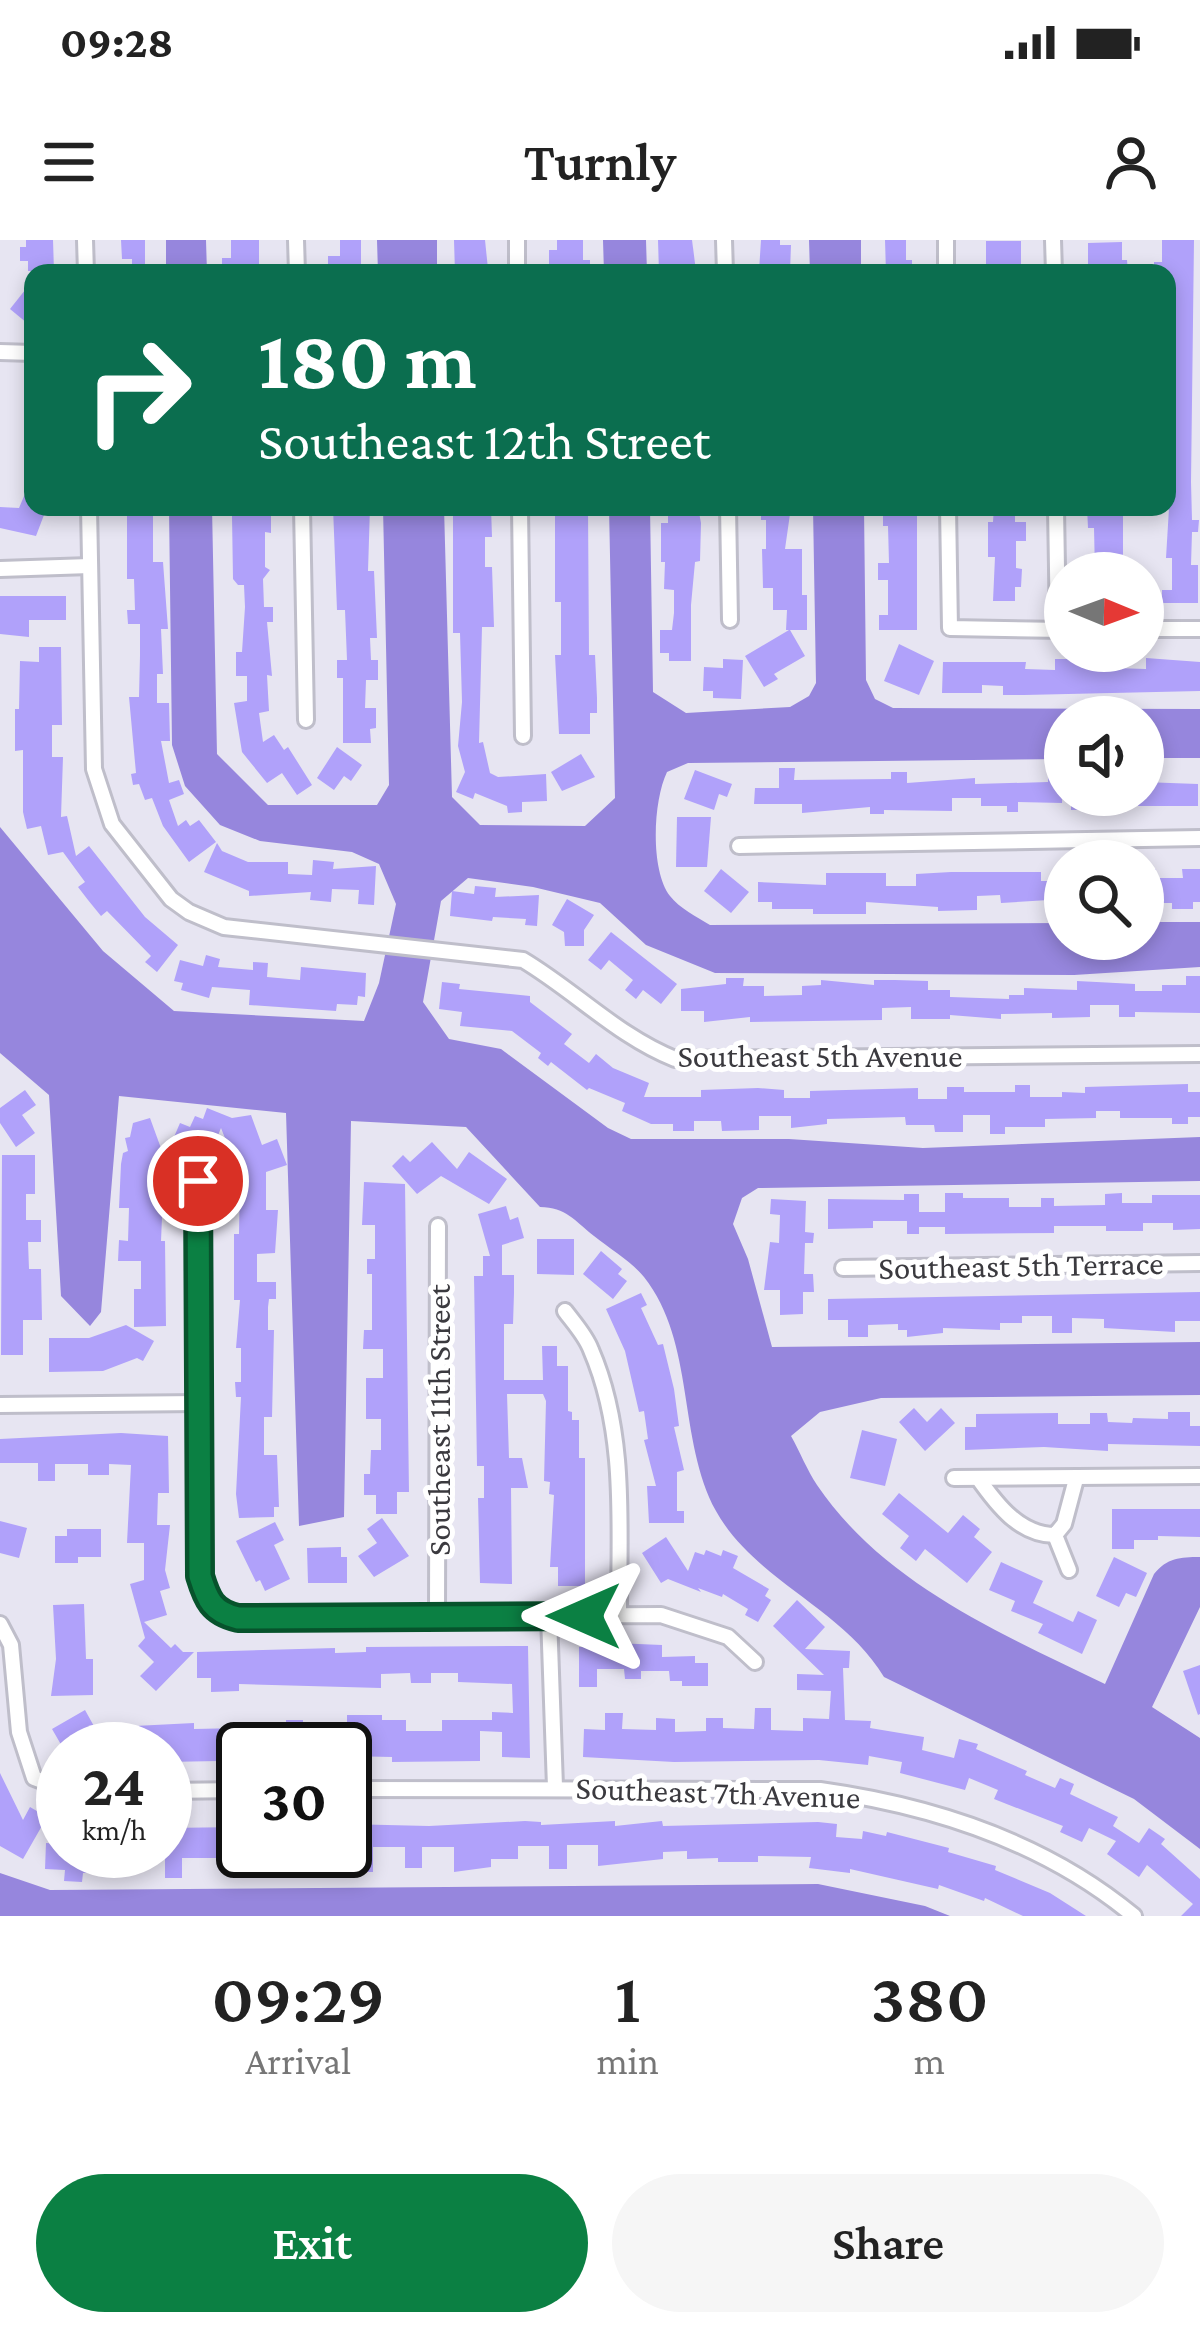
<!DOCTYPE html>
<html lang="en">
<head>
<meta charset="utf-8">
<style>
  body { margin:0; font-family:"Crimson Pro",serif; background:#f6f6f6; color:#222; height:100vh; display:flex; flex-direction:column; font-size:45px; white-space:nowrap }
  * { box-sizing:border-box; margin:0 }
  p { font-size:39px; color:#767676 }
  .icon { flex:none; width:66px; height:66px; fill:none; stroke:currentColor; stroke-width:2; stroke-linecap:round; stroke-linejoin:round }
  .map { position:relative; height:1676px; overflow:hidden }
  .sheet { display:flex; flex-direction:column; background:#fff; flex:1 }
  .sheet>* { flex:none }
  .hud { position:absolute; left:24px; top:24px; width:1152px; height:252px; border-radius:24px; box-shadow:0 6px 18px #0003; background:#0b6e4f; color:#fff; overflow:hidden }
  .needle { width:78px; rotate:91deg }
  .tools { position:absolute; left:1044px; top:312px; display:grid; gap:24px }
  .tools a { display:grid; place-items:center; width:120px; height:120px; border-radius:50%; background:#fff; box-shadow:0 6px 18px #0003; font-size:60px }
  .speed { position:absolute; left:36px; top:1482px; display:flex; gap:24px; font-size:60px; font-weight:700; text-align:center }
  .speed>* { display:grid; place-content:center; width:156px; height:156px; border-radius:50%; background:#fff; box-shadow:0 6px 18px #0003; line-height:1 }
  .speed small { font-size:30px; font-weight:400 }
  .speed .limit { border:6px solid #111; border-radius:18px; background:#fff; color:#111 }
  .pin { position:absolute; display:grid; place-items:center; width:102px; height:102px; color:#fff; margin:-51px; border:6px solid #fff; border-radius:50%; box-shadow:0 3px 12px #0007 }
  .me { position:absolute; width:132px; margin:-66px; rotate:270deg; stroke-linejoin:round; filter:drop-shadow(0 0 9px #0008) }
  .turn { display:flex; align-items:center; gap:42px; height:252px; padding:0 36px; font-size:54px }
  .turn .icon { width:156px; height:156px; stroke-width:2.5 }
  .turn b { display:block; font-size:84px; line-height:102px }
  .eta { display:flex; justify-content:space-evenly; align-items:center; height:204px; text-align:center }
  .eta b { font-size:72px; font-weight:600; line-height:84px }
  .button { display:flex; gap:24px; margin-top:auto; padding:24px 36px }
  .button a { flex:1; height:138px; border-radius:72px; background:#0b8043; color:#fff; font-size:48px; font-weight:600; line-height:138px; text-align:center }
  .button a+a { background:#f6f6f6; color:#222 }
  .status { display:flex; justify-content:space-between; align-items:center; height:84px; padding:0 60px; background:#fff; direction:ltr }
  .status svg { height:33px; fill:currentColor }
  header { display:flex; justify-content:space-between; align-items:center; height:156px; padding:0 36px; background:#fff; font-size:54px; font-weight:600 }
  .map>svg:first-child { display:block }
  .water { fill:#9686dd }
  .building { fill:#b0a1fa }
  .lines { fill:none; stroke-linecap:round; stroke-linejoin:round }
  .street-casing { stroke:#bfbeca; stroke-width:20 }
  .street { stroke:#fff; stroke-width:14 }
  .route-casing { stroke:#07532c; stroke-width:30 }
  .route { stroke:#0b8043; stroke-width:21 }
  .labels { text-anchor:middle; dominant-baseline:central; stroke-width:10; stroke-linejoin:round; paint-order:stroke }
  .street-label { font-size:33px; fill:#3b3a3f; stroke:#fff }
</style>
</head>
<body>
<div class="status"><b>09:28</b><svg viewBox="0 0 49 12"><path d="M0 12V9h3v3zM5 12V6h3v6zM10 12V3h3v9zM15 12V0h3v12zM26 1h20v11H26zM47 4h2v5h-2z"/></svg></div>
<header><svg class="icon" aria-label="menu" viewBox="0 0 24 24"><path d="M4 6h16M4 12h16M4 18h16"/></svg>Turnly<svg class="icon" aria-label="person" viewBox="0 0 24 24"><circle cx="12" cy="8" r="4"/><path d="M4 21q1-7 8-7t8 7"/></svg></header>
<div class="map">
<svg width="1200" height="1676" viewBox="0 0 1200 1676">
  <rect width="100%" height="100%" fill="#e7e5f2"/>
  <g class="water">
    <path d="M166,0H206L207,33H166Z"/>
    <path d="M377,0H437V33H378Z"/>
    <path d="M603,0H646L647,33H604Z"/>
    <path d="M809,0H861V33H810Z"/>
    <path d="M169,267H212L217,514L268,565H377L389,545L383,267H444L452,557L480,585L585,586L615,558L609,267H650L653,452L686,473L790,467L809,456L816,443L813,267H864L866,440L875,459L893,468L1200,469V518H1143V477H1065V519L688,523L667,532C653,561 650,630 670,656C679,668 697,677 710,685L1065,683V699H1143V682H1200V727L1074,735L715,733L646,705L600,663L533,647L468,638L441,661L423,762L449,799L501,809L608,888L631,899H789L923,908L1200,897V941L758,948L742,958L733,984L748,1019L772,1107L1200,1102V1155L881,1158L820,1172L791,1196C800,1212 807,1230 817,1245C884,1344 1002,1394 1105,1444L1154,1334C1167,1318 1180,1317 1200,1317V1367L1152,1467L1200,1498V1609L1134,1559L884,1437C843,1368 755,1341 716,1271C677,1199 696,1103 644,1037C631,1021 610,1009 594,996C575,981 566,967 540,967L466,887L351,881L344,1277L299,1286L286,873L119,856L101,1072L90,1086L61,1056L49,855L0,813V587L103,711L174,771L364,781L379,743L396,664L379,624L352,612L260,601L220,585L185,546L172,505Z"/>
    <path d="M0,1633L50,1650L818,1644L925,1666L950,1676H0Z"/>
  </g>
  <g class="building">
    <path d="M26,0H53L54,31H28V21H20V7H26Z"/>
    <path d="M121,0H145V33H132V19H122Z"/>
    <path d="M231,0H259V33H222V18H231Z"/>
    <path d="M340,0H361V33H328V16H340Z"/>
    <path d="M454,0H485L488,29L455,33Z"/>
    <path d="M557,0H583V20H590V33H559V28L549,27V10H557Z"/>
    <path d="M658,0H692L696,31L659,33Z"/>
    <path d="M761,0H780V5H791L790,32L759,31Z"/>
    <path d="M885,0H906V20H912V33H886Z"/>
    <path d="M1162,0H1194L1191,242L1192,280H1199L1198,292H1192L1191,325H1198V363H1162V350H1172V318H1166L1171,235L1167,106H1172V83L1167,76V33H1154V22H1162Z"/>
    <rect x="986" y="1" width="35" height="32"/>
    <path d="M1122,2V20H1127L1128,33H1088V3Z"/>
    <path d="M33,40V88L10,69Z"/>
    <path d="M33,235V267H47L36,296L0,288V267L19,268Z"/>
    <path d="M134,267H153V322H163L168,389H161L163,434H157V463H169L170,501H161L169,543L179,540L184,554L169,560L178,586L186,580L190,586L199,580L216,602L189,622L163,586L152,558L145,560L139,544L133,545L131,534L136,533L129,457H139L140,416V384H128L127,370H135L134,339H127V276H134Z"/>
    <path d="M237,267H271V293L265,292V327L270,330L263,339L264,367H273V382H267L272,436L267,435L269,471L259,473L263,502L274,495L284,510L288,507L312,545L297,555L282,533L267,543L242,512L234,463L247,461V436H236V412H242L245,367L244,345H238L233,339L232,276H237Z"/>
    <path d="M333,267H370L368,331H374L377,398H370L371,420H378V440H366L365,468H376V488L370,489L371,503H343V438H337V420H347L345,370H337Z"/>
    <path d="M453,267H491L492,297H485V327H492L494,387H482L479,503L483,502L490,533L498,537L546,534L547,561L522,562V572L508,573L507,566L475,553L473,559L456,552L465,532L458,506L462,462L460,393H453Z"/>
    <path d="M555,267H588L589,415H595L597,458V473H590V494H559L555,415H561V362H555Z"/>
    <path d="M668,267H698L701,283L700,321L695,322L691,365V421H669V413H660V390H672L674,373V350L664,349L665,322H661V283H668Z"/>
    <path d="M761,267H791L785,309H802V355H807V390H790L805,416L774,434L778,439L764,447L745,416L789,390H786L787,370H773V348H763L762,309H766V280H761Z"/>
    <path d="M883,267H917V390H879V375H888V340H878V323H889L888,286H883Z"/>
    <path d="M994,267H1015V282H1026V301H1016V328L1022,329L1021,347H1015V361H993L995,317H988V282H993Z"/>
    <path d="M1087,267H1123V333H1095L1094,288H1088Z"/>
    <path d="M0,356H66V380H29V397L0,394Z"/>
    <path d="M899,404L934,421L919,455L884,441Z"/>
    <path d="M39,407H61L62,485H52V517H63L61,577L67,576L76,616L89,606L145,677L178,705L157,732L145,722L151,716L107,671L101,676L88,660L78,647L85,642L63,612L48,615L41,586L27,589L23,572V510L15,511V469H19L20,421L39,422Z"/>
    <path d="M1146,418L1200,422V451L1024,455H1003V446L982,445V453H942L943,422H1026L1025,429L1055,430V419H1071V422H1115V428L1146,429Z"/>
    <path d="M723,419L743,420L741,459L713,458V451H703L704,427L723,428Z"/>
    <path d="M337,507L362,525L351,541L344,536L334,550L317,538Z"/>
    <path d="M581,514L595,537L562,551L551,532Z"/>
    <path d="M779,528H795L794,540L891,539V532H907V543L975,538V544L1048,542V528L1063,529L1062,563L1018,562V572H1007V566H981V558H952V571L884,570V574H870V567L802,573V564H754L755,548H779Z"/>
    <path d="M695,530L732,544L727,557L719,554L714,570L684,559Z"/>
    <path d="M1143,542L1198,544V566H1138Z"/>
    <path d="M1071,555H1110V569L1071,570Z"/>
    <path d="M677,577H711L707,627H676Z"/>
    <path d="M217,603L222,611L248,622H288V634L312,635L313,620L334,622L333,629L376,626L374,665L358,664L359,650L332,649L331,662L310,660L311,652L249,656V651L204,632Z"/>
    <path d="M721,629L749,652L731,673L704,651Z"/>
    <path d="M1143,629H1156V638H1183L1182,629H1200V662H1193V669H1172V663H1162V655H1143Z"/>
    <path d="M951,632H1041V641H1065V659L1001,663L1000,655L977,656V670L938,671V667L866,662V674H813V669H772V662H758V642L826,645V633H886V646H916V634Z"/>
    <path d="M475,646L496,648L495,657L539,655L537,686L525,685L526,679L493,677L492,681L450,676L452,651L474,654Z"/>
    <path d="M567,659L594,675L584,690V706H565L564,692L552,685Z"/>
    <path d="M611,692L677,744L661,764L643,750L636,759L625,750L633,740L609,720L601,730L588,720Z"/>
    <path d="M206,715L220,719L218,727L253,730V722L268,723L267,737L300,740L301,727L366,733L365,757L358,756L357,765L337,764L336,771L249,765L250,750L212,747L209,758L181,750L183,743L174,741L180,720L203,726Z"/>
    <path d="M1186,736H1200V773L1135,772V777H1119V765H1090V777L1052,778V773L1001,774V779L950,775V779H911V767L882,768V780L750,782V777L704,782V771H681V749L726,744V738H744L743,746H764V756L802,755V746L821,745V740L874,745V740H895L928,741V750H950V757L1009,759V755H1024V748L1077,750V741L1135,744V751H1162V745H1186Z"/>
    <path d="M442,742L460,744L459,749L530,756V762L572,794L564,804L589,823L596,814L613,828L649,843L644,857H701V850L758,848L784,850V858H810V851L918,848V859H947V847H964V852H1015V845H1030V857H1062V852L1085,853V847L1188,844V852H1200V877H1188V884H1172V878H1120V871H1096V878L1045,879V887H1005V894H990V875H963V892H935L934,885H906L905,877L827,879V884L791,888V876H759V890L722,891L721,881H694V891H673V884H651L622,871L625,863L589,848L587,850L551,822L548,826L538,818L541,813L512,791L460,786L462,772L439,769Z"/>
    <path d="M25,850L36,865L22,875L35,893L16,907L0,883V868Z"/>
    <path d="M207,868L232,878L251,875L262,905L277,899L287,925L266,932V970H278L275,1013L257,1014V1042H276V1059H269L268,1067V1090H274L272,1177H264V1215H277L279,1267H274V1277L239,1278L236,1254L241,1157H236L235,1142H241V1108H236L240,1060H234V994H239L240,936L221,888L210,915L171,904L180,883L190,887L195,876L203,879Z"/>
    <path d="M150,878L166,922L155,925L158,937L155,953L163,954L161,1001H165L166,1086L134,1087V1049H141V1021H118L119,1000L128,1001L129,968H119L121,924L123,913L128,911L125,898L130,897L133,883Z"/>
    <path d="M432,902L457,929L469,912L507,939L489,964L441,936L417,954L392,926L403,915L410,922Z"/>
    <path d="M2,915H35V954H26V980H41V1002H28L29,1029H41L42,1080H23V1115H1Z"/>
    <path d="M364,942L405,944L409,1252H397V1274H376V1255H364V1234H370L371,1210H381V1179H366V1138H383V1109H363L364,1090H372V1034H367V1019H375V985H362Z"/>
    <path d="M945,953H963V958H1009V967H1041V958H1054V966L1105,965V954L1122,953V963H1152V955H1200V989L1173,990V983H1143V991H1106V986H1054V993L945,994V987H919V994H907V981H873V988L828,989V959L904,960V954H919V972H945Z"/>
    <path d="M771,959L806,961L805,992L814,993L813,1003H805L804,1034H813L814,1052H803V1074L780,1075V1050H764L770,1002L779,1003L780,975L770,974Z"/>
    <path d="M506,966L510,980L518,977L524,998L502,1005V1035H514V1053L513,1084H504V1140H543L542,1106H557V1126H568V1171L572,1172V1180H579V1218H585V1346H558V1327H550L554,1255L549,1254L550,1242L544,1241L546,1161L543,1154H507L509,1218H522L528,1248H511L512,1344L480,1343L478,1258H484V1226H477L474,1036H483V1016H490L478,974Z"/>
    <path d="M537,999H574V1035L537,1034Z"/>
    <path d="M601,1011L622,1029L618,1034L627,1041L613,1059L583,1034Z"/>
    <path d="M1200,1052V1081H1175V1092L1104,1088V1079L1072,1078V1093H1052V1076H1022V1083H1000V1090L943,1088V1093L907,1097V1090H898V1084L868,1085V1097H848V1080H828V1059Z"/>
    <path d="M641,1053L647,1065L641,1068L658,1105L663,1104L674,1149L679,1186L674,1187L684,1230L677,1232V1271H684V1283H649L647,1246H656L644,1200L648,1199L644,1171L639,1172L625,1111L606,1069Z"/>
    <path d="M126,1085L154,1101L143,1121L137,1118L103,1131L49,1132V1098H89Z"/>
    <path d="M914,1168L927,1182L941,1168L955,1183L925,1211L899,1182Z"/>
    <path d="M1168,1172H1190V1186H1200V1206L1108,1204V1211L1044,1207L965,1210V1187H976V1174L1058,1173V1184H1090V1173H1107L1108,1182L1132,1183L1133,1178L1168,1179Z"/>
    <path d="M862,1190L897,1199L885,1246L850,1238Z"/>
    <path d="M121,1193L168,1196L169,1253H158L157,1285H170L165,1330L170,1348L160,1351L167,1375L144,1382L171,1408L175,1404L183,1412H194L156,1451L140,1436L154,1422L138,1406L145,1398L130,1344L144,1340V1303H127L131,1225L109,1224V1235H88V1224H55V1241H38V1223H0V1199Z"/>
    <path d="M899,1253L948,1293L963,1275L980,1289L974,1297L992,1312L967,1343L925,1309L916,1321L900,1308L909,1296L882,1274Z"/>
    <path d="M1112,1269H1200V1297L1158,1296V1300H1134V1309H1112Z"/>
    <path d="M382,1278L409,1316L374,1337L358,1316L377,1303L367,1289Z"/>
    <path d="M0,1281L27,1288L19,1318L0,1313Z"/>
    <path d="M275,1282L284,1300L274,1305L290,1339L265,1351L260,1340L256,1342L236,1301Z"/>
    <path d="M67,1289H101V1317H78V1323H55V1296H67Z"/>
    <path d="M666,1297L688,1331L695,1312L704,1315L706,1310L721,1316L723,1310L738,1316L733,1328L769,1349L765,1356L771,1360L758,1382L745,1375L748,1369L723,1354L722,1357L698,1348L701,1352L668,1339L661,1343L642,1313Z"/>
    <path d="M341,1307V1317H347V1343H308L307,1308Z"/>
    <path d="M1114,1317L1147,1333L1136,1357L1126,1353L1119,1367L1096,1356Z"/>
    <path d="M1001,1322L1043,1341L1033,1363L1073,1382L1078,1371L1097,1380L1082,1414L1038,1393L1043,1384L1011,1371L1015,1361L989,1350Z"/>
    <path d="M797,1360L825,1387L805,1409L850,1411L849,1428H843L845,1480L871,1481L870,1488L924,1497L922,1510L954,1518L959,1499L978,1504L976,1509L1027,1531L1025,1535L1055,1548L1060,1538L1074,1544L1070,1554L1118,1577L1113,1586L1139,1603L1149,1588L1165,1599L1161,1604L1200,1639V1676H1181L1193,1664L1147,1625L1139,1637L1107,1614L1116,1601L1089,1588L1082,1602L1060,1592L1063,1586L994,1559L998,1550L969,1538L965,1550L900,1533L902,1522L869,1516L868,1525L819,1520L674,1522L583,1517L584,1489L605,1490V1473H623L622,1489L656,1490V1478L675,1479V1492L706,1491V1478H723V1488L754,1489L755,1468H771V1490L803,1491V1478L829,1479L831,1451L797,1450V1434L824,1435L773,1386Z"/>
    <path d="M84,1364L86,1419H93V1455L51,1456L56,1419L53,1365Z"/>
    <path d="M590,1402L662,1405V1417L695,1416V1423H708V1446H682V1441H670L669,1431H641V1439H625L624,1429H597V1447H579V1407H590Z"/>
    <path d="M528,1406L530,1518L502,1517V1492L480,1491V1521L392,1522V1517L345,1516V1509H241V1515H219V1521L165,1522V1509H74L71,1503L63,1508L52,1489L85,1470L95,1488L194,1483V1489L241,1488V1496H286V1480H303V1498H347V1475H382V1480H406V1491H442V1480H492V1472L513,1473L512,1444L458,1442V1433H431V1443H411L410,1433L381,1434V1448L239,1444V1451L211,1452V1438H197V1412L335,1408V1413L366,1412V1407Z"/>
    <path d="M1200,1425V1474L1198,1475L1183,1431Z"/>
    <path d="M0,1533L23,1580L30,1567L47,1577L23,1619L0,1606Z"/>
    <path d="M525,1581L541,1582V1585L615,1581V1586L662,1581L663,1586L818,1582L837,1584L836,1597L862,1599L863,1591L886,1596L887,1592L949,1608L948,1612L996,1626L995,1630L1050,1653L1086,1676H1023L985,1658L984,1661L939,1645L938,1649L850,1629V1633L809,1628L811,1617L758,1616V1622H718V1618L687,1619V1611L663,1612V1619L598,1626V1605H567V1629H549V1606H518V1619H491V1627L454,1632V1607H422V1628H405V1607H373V1632H359V1608H345V1584L429,1586Z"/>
    <path d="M243,1587V1607H230V1618H182V1638H165V1588Z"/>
    <path d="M46,1603L63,1604V1611H133V1632L83,1633L82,1642L64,1641L65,1630L45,1629Z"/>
    <path d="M258,1611H326V1632H303V1625L258,1629Z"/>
  </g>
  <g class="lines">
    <g class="street-casing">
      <g id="street">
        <path d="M85,0L86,33"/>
        <path d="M296,0L297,33"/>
        <path d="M517,0V33"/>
        <path d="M724,0L725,33"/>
        <path d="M946,0V33"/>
        <path d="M1053,0L1054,33"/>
        <path d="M0,112L33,113"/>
        <path d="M89,267L94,529L112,584L171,659L189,672L224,687L523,720C575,751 619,797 675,819L1200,814"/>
        <path d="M302,267L306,480"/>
        <path d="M520,267L523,496"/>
        <path d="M728,267L730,380"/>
        <path d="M948,267L950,388L1065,390"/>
        <path d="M1056,267L1058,390"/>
        <path d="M0,329L90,326"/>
        <path d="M1143,389H1200"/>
        <path d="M739,606L1200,598"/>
        <path d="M198,941L200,1336C207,1359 212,1372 238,1378L661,1375L728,1397L755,1422"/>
        <path d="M843,1028L1200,1023"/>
        <path d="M565,1071C574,1083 586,1096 591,1110C627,1193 619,1287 619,1375"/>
        <path d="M0,1165L200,1163"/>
        <path d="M954,1238L1200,1236"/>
        <path d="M978,1238C997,1265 1020,1295 1055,1295L1064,1284L1076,1239"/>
        <path d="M1055,1295L1069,1330"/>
        <path d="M437,1374L438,986"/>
        <path d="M549,1376L555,1547"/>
        <path d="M0,1384L11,1405L19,1492L34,1538L63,1549"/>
        <path d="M345,1549L820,1550C934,1566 1045,1602 1134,1676"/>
        <path d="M165,1551L243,1550"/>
      </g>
    </g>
    <use href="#street" class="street"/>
  </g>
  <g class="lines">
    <g class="route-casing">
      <path id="route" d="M198,941L200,1336C207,1359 212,1372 238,1378L584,1376"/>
    </g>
    <use href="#route" class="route"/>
  </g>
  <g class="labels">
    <g class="street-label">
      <text x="820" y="815">Southeast 5th Avenue</text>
      <text transform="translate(1021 1025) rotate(-1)">Southeast 5th Terrace</text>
      <text transform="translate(438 1180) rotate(-90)">Southeast 11th Street</text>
      <text transform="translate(718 1552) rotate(2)">Southeast 7th Avenue</text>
    </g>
  </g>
</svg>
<div class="tools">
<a><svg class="needle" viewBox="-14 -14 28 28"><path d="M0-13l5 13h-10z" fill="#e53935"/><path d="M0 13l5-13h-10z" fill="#767676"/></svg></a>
<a><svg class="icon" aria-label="sound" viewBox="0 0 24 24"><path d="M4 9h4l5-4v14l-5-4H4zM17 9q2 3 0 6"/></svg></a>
<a><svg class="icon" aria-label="search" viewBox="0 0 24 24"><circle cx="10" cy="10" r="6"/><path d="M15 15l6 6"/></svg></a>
</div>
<div class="speed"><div>24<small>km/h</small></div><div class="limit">30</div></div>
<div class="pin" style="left:198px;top:941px;background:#d93025"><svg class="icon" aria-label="arrive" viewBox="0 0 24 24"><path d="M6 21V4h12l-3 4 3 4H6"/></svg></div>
<svg class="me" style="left:584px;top:1376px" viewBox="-20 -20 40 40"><path d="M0-17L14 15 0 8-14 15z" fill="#0b8043" stroke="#fff" stroke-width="4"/></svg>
<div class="hud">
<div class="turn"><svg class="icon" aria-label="right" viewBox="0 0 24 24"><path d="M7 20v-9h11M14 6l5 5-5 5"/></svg><div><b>180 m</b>Southeast 12th Street</div></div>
</div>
</div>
<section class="sheet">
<div class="eta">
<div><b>09:29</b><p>Arrival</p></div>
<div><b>1</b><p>min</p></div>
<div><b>380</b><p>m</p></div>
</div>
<div class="button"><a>Exit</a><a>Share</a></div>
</section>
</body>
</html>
